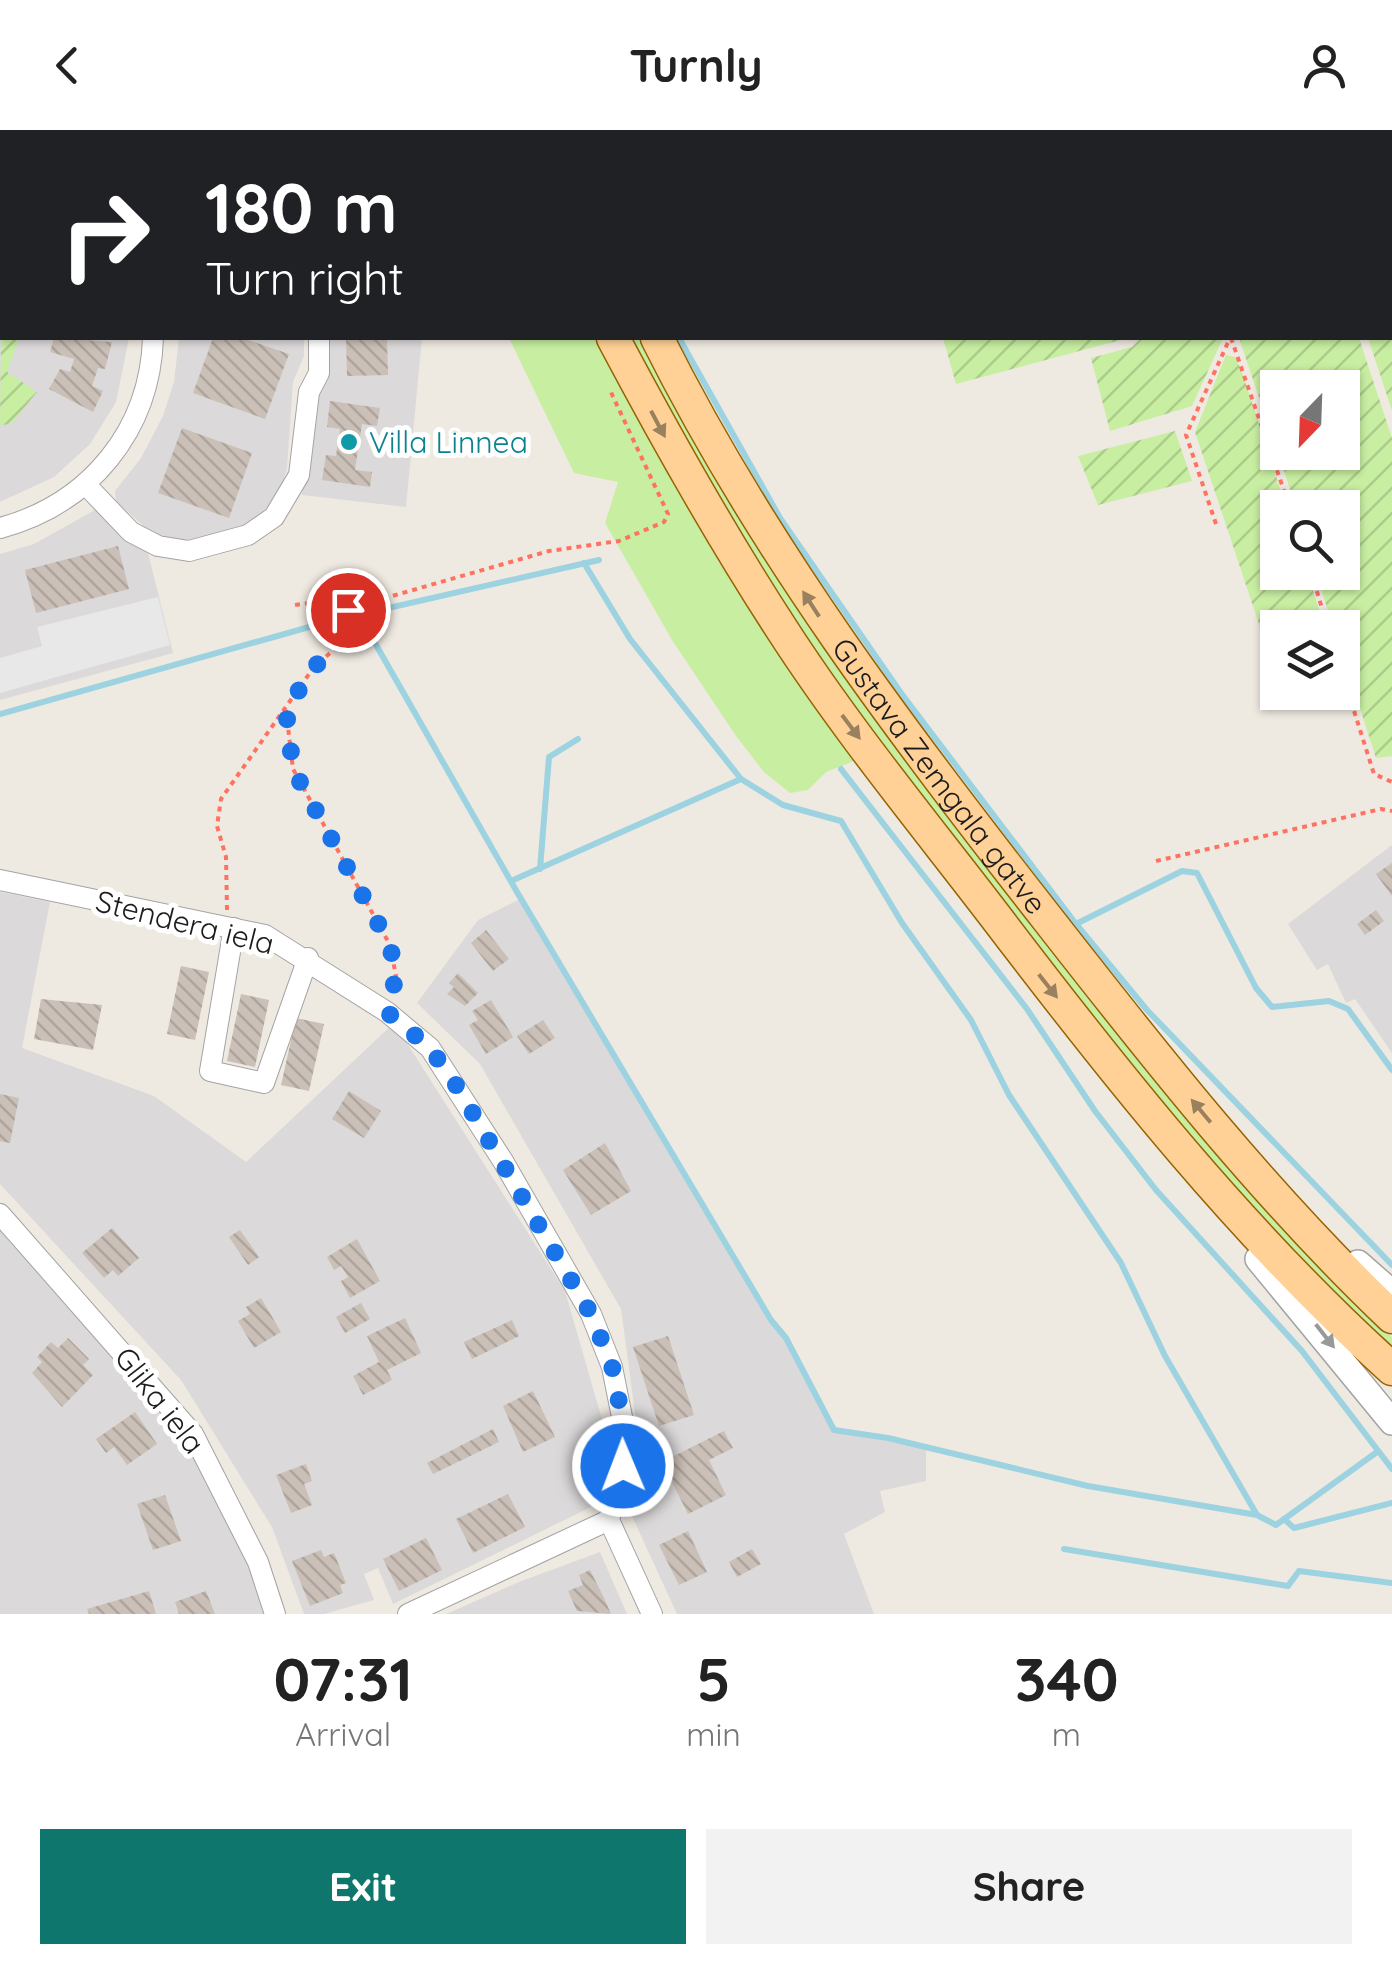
<!DOCTYPE html>
<html lang="en">
<head>
<meta charset="utf-8">
<style>
  body { margin:0; font-family:Quicksand,sans-serif; background:#f2f2f2; color:#222; height:100vh; display:flex; flex-direction:column; font-size:38px; white-space:nowrap }
  * { box-sizing:border-box; margin:0 }
  p { font-size:32px; color:#767676 }
  .icon { flex:none; width:55px; height:55px; fill:none; stroke:currentColor; stroke-width:2; stroke-linecap:round; stroke-linejoin:round }
  .map { position:relative; height:1484px; overflow:hidden }
  .details { display:flex; flex-direction:column; background:#fff; flex:1 }
  .details>* { flex:none }
  .banner { position:absolute; left:0px; top:0px; width:1392px; height:210px; box-shadow:0 2px 8px #0004; background:#202124; color:#fff; overflow:hidden }
  .needle { width:65px; rotate:203deg }
  .tools { position:absolute; left:1260px; top:240px; display:grid; gap:20px }
  .tools a { display:grid; place-items:center; width:100px; height:100px; border-radius:0px; background:#fff; box-shadow:0 2px 8px #0004; font-size:50px }
  .pin { position:absolute; display:grid; place-items:center; width:85px; height:85px; color:#fff; margin:-42px; border:5px solid #fff; border-radius:50%; box-shadow:0 2px 10px #0007 }
  .me { position:absolute; width:110px; margin:-55px; rotate:359deg; stroke-linejoin:round; filter:drop-shadow(0 0 8px #0008) }
  .turn { display:flex; align-items:center; gap:35px; height:210px; padding:0 40px; font-size:45px }
  .turn .icon { width:130px; height:130px; stroke-width:2.5 }
  .turn b { display:block; font-size:70px; line-height:85px }
  .eta { display:flex; justify-content:space-evenly; align-items:center; height:170px; text-align:center }
  .eta b { font-size:60px; font-weight:800; line-height:70px }
  .button { display:flex; gap:20px; margin-top:auto; padding:20px 40px }
  .button a { flex:1; height:115px; border-radius:0px; background:#0f766e; color:#fff; font-size:40px; font-weight:800; line-height:115px; text-align:center }
  .button a+a { background:#f2f2f2; color:#222 }
  header { display:flex; justify-content:space-between; align-items:center; height:130px; padding:0 40px; background:#fff; font-size:45px; font-weight:800 }
  .map>svg:first-child { display:block }
  .residential { fill:#dbd9d9 }
  .grass { fill:#c8eea2 }
  .garden { fill:url(#garden-furrows) }
  .parking { fill:#e8e8e8 }
  .lines { fill:none; stroke-linecap:round; stroke-linejoin:round }
  .stream { stroke:#9dd2e1; stroke-width:6 }
  .building { fill:url(#building-back-hatch) }
  .service-casing { stroke:#a3a3a3; stroke-width:12 }
  .minor-casing { stroke:#a3a3a3; stroke-width:22 }
  .tertiary-casing { stroke:#a3a3a3; stroke-width:28 }
  .primary-casing { stroke:#956300; stroke-width:35 }
  .path { stroke:#ff7262; stroke-width:4; stroke-dasharray:5 5; stroke-linecap:butt }
  .service { stroke:#fff; stroke-width:10 }
  .minor { stroke:#fff; stroke-width:20 }
  .tertiary { stroke:#fff; stroke-width:25 }
  .primary { stroke:#ffd196; stroke-width:32 }
  .oneway { fill:#99805f }
  .oneway2 { fill:#999 }
  .route { stroke:#1a73e8; stroke-width:18; stroke-dasharray:0 32.4 }
  .culture-dot { fill:#0f9aa8; stroke:#fff; stroke-width:4 }
  .labels { text-anchor:middle; dominant-baseline:central; stroke-width:10; stroke-linejoin:round; paint-order:stroke }
  .culture-label { font-size:30px; fill:#0d838f; stroke:#fff; text-anchor:start }
  .street-label { font-size:30px; fill:#1c1c1c; stroke:#fff }
</style>
</head>
<body>
<header><svg class="icon" aria-label="back" viewBox="0 0 24 24"><path d="M15 5l-7 7 7 7"/></svg>Turnly<svg class="icon" aria-label="person" viewBox="0 0 24 24"><circle cx="12" cy="8" r="4"/><path d="M4 21q1-7 8-7t8 7"/></svg></header>
<div class="map">
<svg width="1392" height="1484" viewBox="0 0 1392 1484">
  <defs>
    <pattern id="garden-furrows" width="10" height="10" patternUnits="userSpaceOnUse" patternTransform="scale(2.5)"><rect width="10" height="10" fill="#c8eea2"/><path d="M-1 1l2-2M0 10L10 0M9 11l2-2" fill="none" stroke="#abcc8b"/></pattern>
    <pattern id="building-back-hatch" width="6" height="6" patternUnits="userSpaceOnUse" patternTransform="scale(2.5)"><rect width="6" height="6" fill="#cbc0b7"/><path d="M-1 5l2 2M0 0l6 6M5-1l2 2" fill="none" stroke="#aea49d"/></pattern>
  </defs>
  <rect width="100%" height="100%" fill="#efeae1"/>
  <g class="residential">
    <path d="M0,0H110L2,2V208H129L116,272L90,314L54,347L0,372Z"/>
    <path d="M179,208H304V226L293,252L287,338L280,361L264,381L243,396L209,408L179,410L150,402L116,371L115,361L141,328L163,286L174,252Z"/>
    <path d="M325,208H422L406,377L302,365L311,274Z"/>
    <path d="M95,380L148,423L173,523L0,570V424L34,414Z"/>
    <path d="M1392,715V923L1355,869L1346,873L1328,834L1317,840L1288,794Z"/>
    <path d="M0,762L50,772L22,918L154,966L246,1032L394,893L565,1161L610,1317L606,1351L591,1377L393,1474L378,1438L364,1444L374,1470L324,1484H304L272,1397L181,1250L0,1054Z"/>
    <path d="M522,768L771,1190L786,1208L834,1300L926,1319V1351L880,1361L885,1382L844,1404L874,1484H677L631,1384L641,1327L621,1179L480,934L417,873L478,790Z"/>
    <path d="M0,1098L180,1300L239,1407L268,1484H0Z"/>
    <path d="M600,1422L627,1484H446L519,1452Z"/>
  </g>
  <g class="grass">
    <path d="M509,208H598L859,629L826,642L808,660L790,663L764,642L736,606L672,510L605,393L618,352L574,343Z"/>
    <path d="M626,208H640C739,402 862,569 993,743C1116,905 1243,1069 1392,1207V1223L1338,1171L1155,970L944,702L758,443Z"/>
  </g>
  <g class="garden">
    <path d="M1390,132L1392,133V281L1368,208H1390Z"/>
    <path d="M2,134V208H19L7,242L37,262L11,294L0,295Z"/>
    <path d="M943,208H1128L956,254Z"/>
    <path d="M1141,208H1223L1192,276L1110,301L1091,228L1132,217Z"/>
    <path d="M1239,208H1359L1392,308V626L1376,628L1343,526L1342,498L1333,497L1316,443L1342,442V378L1296,377L1278,323L1342,322V258H1278L1277,321Z"/>
    <path d="M1226,225L1235,227L1242,242L1286,377L1278,378V442L1307,443L1321,485L1263,506L1195,302Z"/>
    <path d="M1175,301L1192,351L1098,375L1078,326Z"/>
  </g>
  <path class="parking" d="M158,467L170,515L0,563V528L42,516L37,497Z"/>
  <g class="lines">
    <g class="stream">
      <path d="M679,208L780,388L901,563L1076,794L1147,880L1392,1135"/>
      <path d="M584,433L630,509L741,649L783,675L841,691L902,793L971,890L1009,965L1121,1133L1165,1226L1257,1385L1276,1395L1377,1322"/>
      <path d="M359,485L517,762L771,1190L786,1208L834,1300L888,1308L1088,1356L1257,1385"/>
      <path d="M0,584L327,492L599,430"/>
      <path d="M841,639L1027,879L1095,981L1156,1060L1302,1221L1392,1339"/>
      <path d="M540,739L549,627L578,609"/>
      <path d="M511,751L741,649"/>
      <path d="M1076,794L1182,741L1197,743L1256,858L1272,877L1329,871L1348,879L1392,940"/>
      <path d="M1284,1389L1294,1398L1392,1373"/>
      <path d="M1064,1419L1288,1456L1299,1441L1392,1453"/>
    </g>
  </g>
  <g class="building">
    <path d="M54,208L112,212L105,239L98,238L92,256L103,261L93,282L49,259L60,239L70,242L74,229L50,222Z"/>
    <path d="M213,208H242L289,224L265,289L193,263Z"/>
    <path d="M346,208H387L388,245L347,246Z"/>
    <path d="M330,271L380,278L377,296L362,294L355,340L372,342L370,357L322,350L326,325L336,326L340,299L327,297Z"/>
    <path d="M182,298L252,323L229,388L158,363Z"/>
    <path d="M118,416L129,459L36,483L25,440Z"/>
    <path d="M1392,733V766L1376,744Z"/>
    <path d="M1376,780L1384,791L1365,805L1357,794Z"/>
    <path d="M486,800L509,829L493,841L471,813Z"/>
    <path d="M181,836L209,842L195,910L167,904Z"/>
    <path d="M458,843L478,863L465,876L447,864L454,857L449,853Z"/>
    <path d="M241,864L269,870L255,937L227,931Z"/>
    <path d="M41,869L102,875L93,920L34,909Z"/>
    <path d="M491,870L513,907L486,924L469,895L478,890L472,881Z"/>
    <path d="M296,888L324,894L309,961L281,955Z"/>
    <path d="M543,890L555,908L529,924L517,906Z"/>
    <path d="M349,961L381,981L364,1008L332,989Z"/>
    <path d="M0,964L19,968L10,1013L0,1011Z"/>
    <path d="M605,1013L631,1061L591,1085L563,1040Z"/>
    <path d="M112,1098L139,1128L118,1146L113,1140L104,1148L82,1123Z"/>
    <path d="M240,1100L259,1127L248,1135L229,1107Z"/>
    <path d="M357,1109L380,1151L350,1168L341,1151L348,1147L341,1136L334,1140L327,1127Z"/>
    <path d="M261,1168L281,1202L254,1218L238,1191L250,1184L246,1177Z"/>
    <path d="M361,1173L370,1189L345,1203L336,1187Z"/>
    <path d="M405,1188L421,1223L387,1240L392,1250L363,1265L353,1246L379,1232L367,1206Z"/>
    <path d="M512,1190L519,1206L472,1229L464,1212Z"/>
    <path d="M668,1206L694,1285L659,1296L633,1217Z"/>
    <path d="M68,1208L89,1229L83,1235L93,1245L62,1277L32,1243L42,1232L37,1227L51,1212L58,1218Z"/>
    <path d="M533,1261L555,1307L523,1322L503,1276Z"/>
    <path d="M135,1282L157,1314L127,1335L114,1317L106,1323L96,1309Z"/>
    <path d="M493,1299L499,1312L433,1344L427,1333Z"/>
    <path d="M724,1301L733,1318L709,1330L726,1365L688,1384L662,1332Z"/>
    <path d="M306,1334L312,1351L304,1354L312,1375L291,1383L276,1345Z"/>
    <path d="M508,1364L525,1397L473,1423L456,1389Z"/>
    <path d="M165,1365L181,1411L153,1420L137,1374Z"/>
    <path d="M688,1401L707,1442L679,1455L659,1415Z"/>
    <path d="M426,1408L442,1440L399,1461L383,1429Z"/>
    <path d="M752,1419L761,1434L737,1447L729,1432Z"/>
    <path d="M321,1420L324,1427L334,1423L346,1453L340,1455L343,1463L310,1476L292,1431Z"/>
    <path d="M590,1440L604,1468L611,1484L577,1481L568,1461L583,1455L579,1445Z"/>
    <path d="M149,1461L156,1484H89L87,1479Z"/>
    <path d="M206,1461L215,1484H179L175,1472Z"/>
  </g>
  <g class="lines">
    <g class="service-casing">
      <g id="service">
        <path d="M1108,0L1115,2"/>
        <path d="M1390,122L1392,123"/>
      </g>
    </g>
    <g class="minor-casing">
      <g id="minor">
        <path d="M294,0L295,2"/>
        <path d="M136,2V0"/>
        <path d="M86,355L131,402L158,416L189,421L248,405L274,387L299,345L309,262L319,243V208"/>
        <path d="M0,398C90,374 150,300 153,208"/>
        <path d="M0,750L265,805L387,882L430,918L503,1031L591,1184L612,1237L624,1297L623,1336L609,1390L652,1484"/>
        <path d="M234,798L210,941L264,953L308,828"/>
        <path d="M0,1084L193,1304L258,1432L275,1484"/>
        <path d="M408,1484L609,1390"/>
      </g>
    </g>
    <g class="tertiary-casing">
      <g id="tertiary">
        <path d="M1258,1129L1392,1292"/>
        <path d="M1358,1133L1392,1163"/>
      </g>
    </g>
    <g class="primary-casing">
      <g id="primary">
        <path d="M523,0L524,2"/>
        <path d="M565,0L566,2"/>
        <path d="M613,208C666,308 721,406 783,501C847,600 923,692 995,786C1116,945 1243,1105 1392,1239"/>
        <path id="s1" d="M657,208C763,420 904,606 1050,792C1157,929 1266,1067 1392,1187"/>
      </g>
    </g>
    <g class="path">
      <path d="M466,0L467,2"/>
      <path d="M388,2V0"/>
      <path d="M1231,208L1290,378"/>
      <path d="M1216,394L1186,305L1230,208"/>
      <path d="M1311,442L1328,498"/>
      <path d="M295,475L340,469L364,474L549,421L619,411L664,392L668,384L609,258"/>
      <path d="M1342,543L1374,644L1392,652"/>
      <path d="M286,580L293,639L390,815L396,846L392,863"/>
      <path d="M1156,731L1381,679L1392,681"/>
      <path d="M227,780L226,727L217,696L221,669L314,537L337,517L344,501V484L362,475"/>
    </g>
    <use href="#service" class="service"/>
    <use href="#minor" class="minor"/>
    <use href="#tertiary" class="tertiary"/>
    <use href="#primary" class="primary"/>
  </g>
  <defs><path id="oneway-solid" d="M-6-.8H1V-3.2L6.5 0L1 3.2V.8H-6Z" transform="scale(2.5)"/></defs>
  <g class="oneway">
    <use href="#oneway-solid" transform="translate(658 294) rotate(62)"/>
    <use href="#oneway-solid" transform="translate(811 474) rotate(-123)"/>
    <use href="#oneway-solid" transform="translate(851 597) rotate(53)"/>
    <use href="#oneway-solid" transform="translate(1048 856) rotate(52)"/>
    <use href="#oneway-solid" transform="translate(1201 981) rotate(-130)"/>
  </g>
  <use class="oneway2" href="#oneway-solid" transform="translate(1325 1206) rotate(52)"/>
  <g class="lines">
    <path class="route" d="M348,480L337,517L314,537L286,580L293,639L390,815L396,846L387,882L430,918L458,958L591,1184L612,1236L624,1297L623,1336"/>
  </g>
  <circle class="culture-dot" cx="349" cy="312" r="10"/>
  <g class="labels">
    <g class="culture-label">
      <text x="369" y="312">Villa Linnea</text>
    </g>
    <g class="street-label">
      <text stroke="none"><textPath href="#s1" startOffset="522">Gustava Zemgala gatve</textPath></text>
      <text transform="translate(185 792) rotate(14)">Stendera iela</text>
      <text transform="translate(160 1270) rotate(52)">Glika iela</text>
    </g>
  </g>
</svg>
<div class="tools">
<a><svg class="needle" viewBox="-14 -14 28 28"><path d="M0-13l5 13h-10z" fill="#e53935"/><path d="M0 13l5-13h-10z" fill="#767676"/></svg></a>
<a><svg class="icon" aria-label="search" viewBox="0 0 24 24"><circle cx="10" cy="10" r="6"/><path d="M15 15l6 6"/></svg></a>
<a><svg class="icon" aria-label="layers" viewBox="0 0 24 24"><path d="M12 4l9 5-9 5-9-5zM3 14l9 5 9-5"/></svg></a>
</div>
<div class="pin" style="left:348px;top:480px;background:#d93025"><svg class="icon" aria-label="arrive" viewBox="0 0 24 24"><path d="M6 21V4h12l-3 4 3 4H6"/></svg></div>
<svg class="me" style="left:623px;top:1336px" viewBox="-20 -20 40 40"><circle r="17" fill="#1a73e8" stroke="#fff" stroke-width="3"/><path d="M0-11L8 9 0 5-8 9z" fill="#fff"/></svg>
<div class="banner">
<div class="turn"><svg class="icon" aria-label="right" viewBox="0 0 24 24"><path d="M7 20v-9h11M14 6l5 5-5 5"/></svg><div><b>180 m</b>Turn right</div></div>
</div>
</div>
<section class="details">
<div class="eta">
<div><b>07:31</b><p>Arrival</p></div>
<div><b>5</b><p>min</p></div>
<div><b>340</b><p>m</p></div>
</div>
<div class="button"><a>Exit</a><a>Share</a></div>
</section>
</body>
</html>
